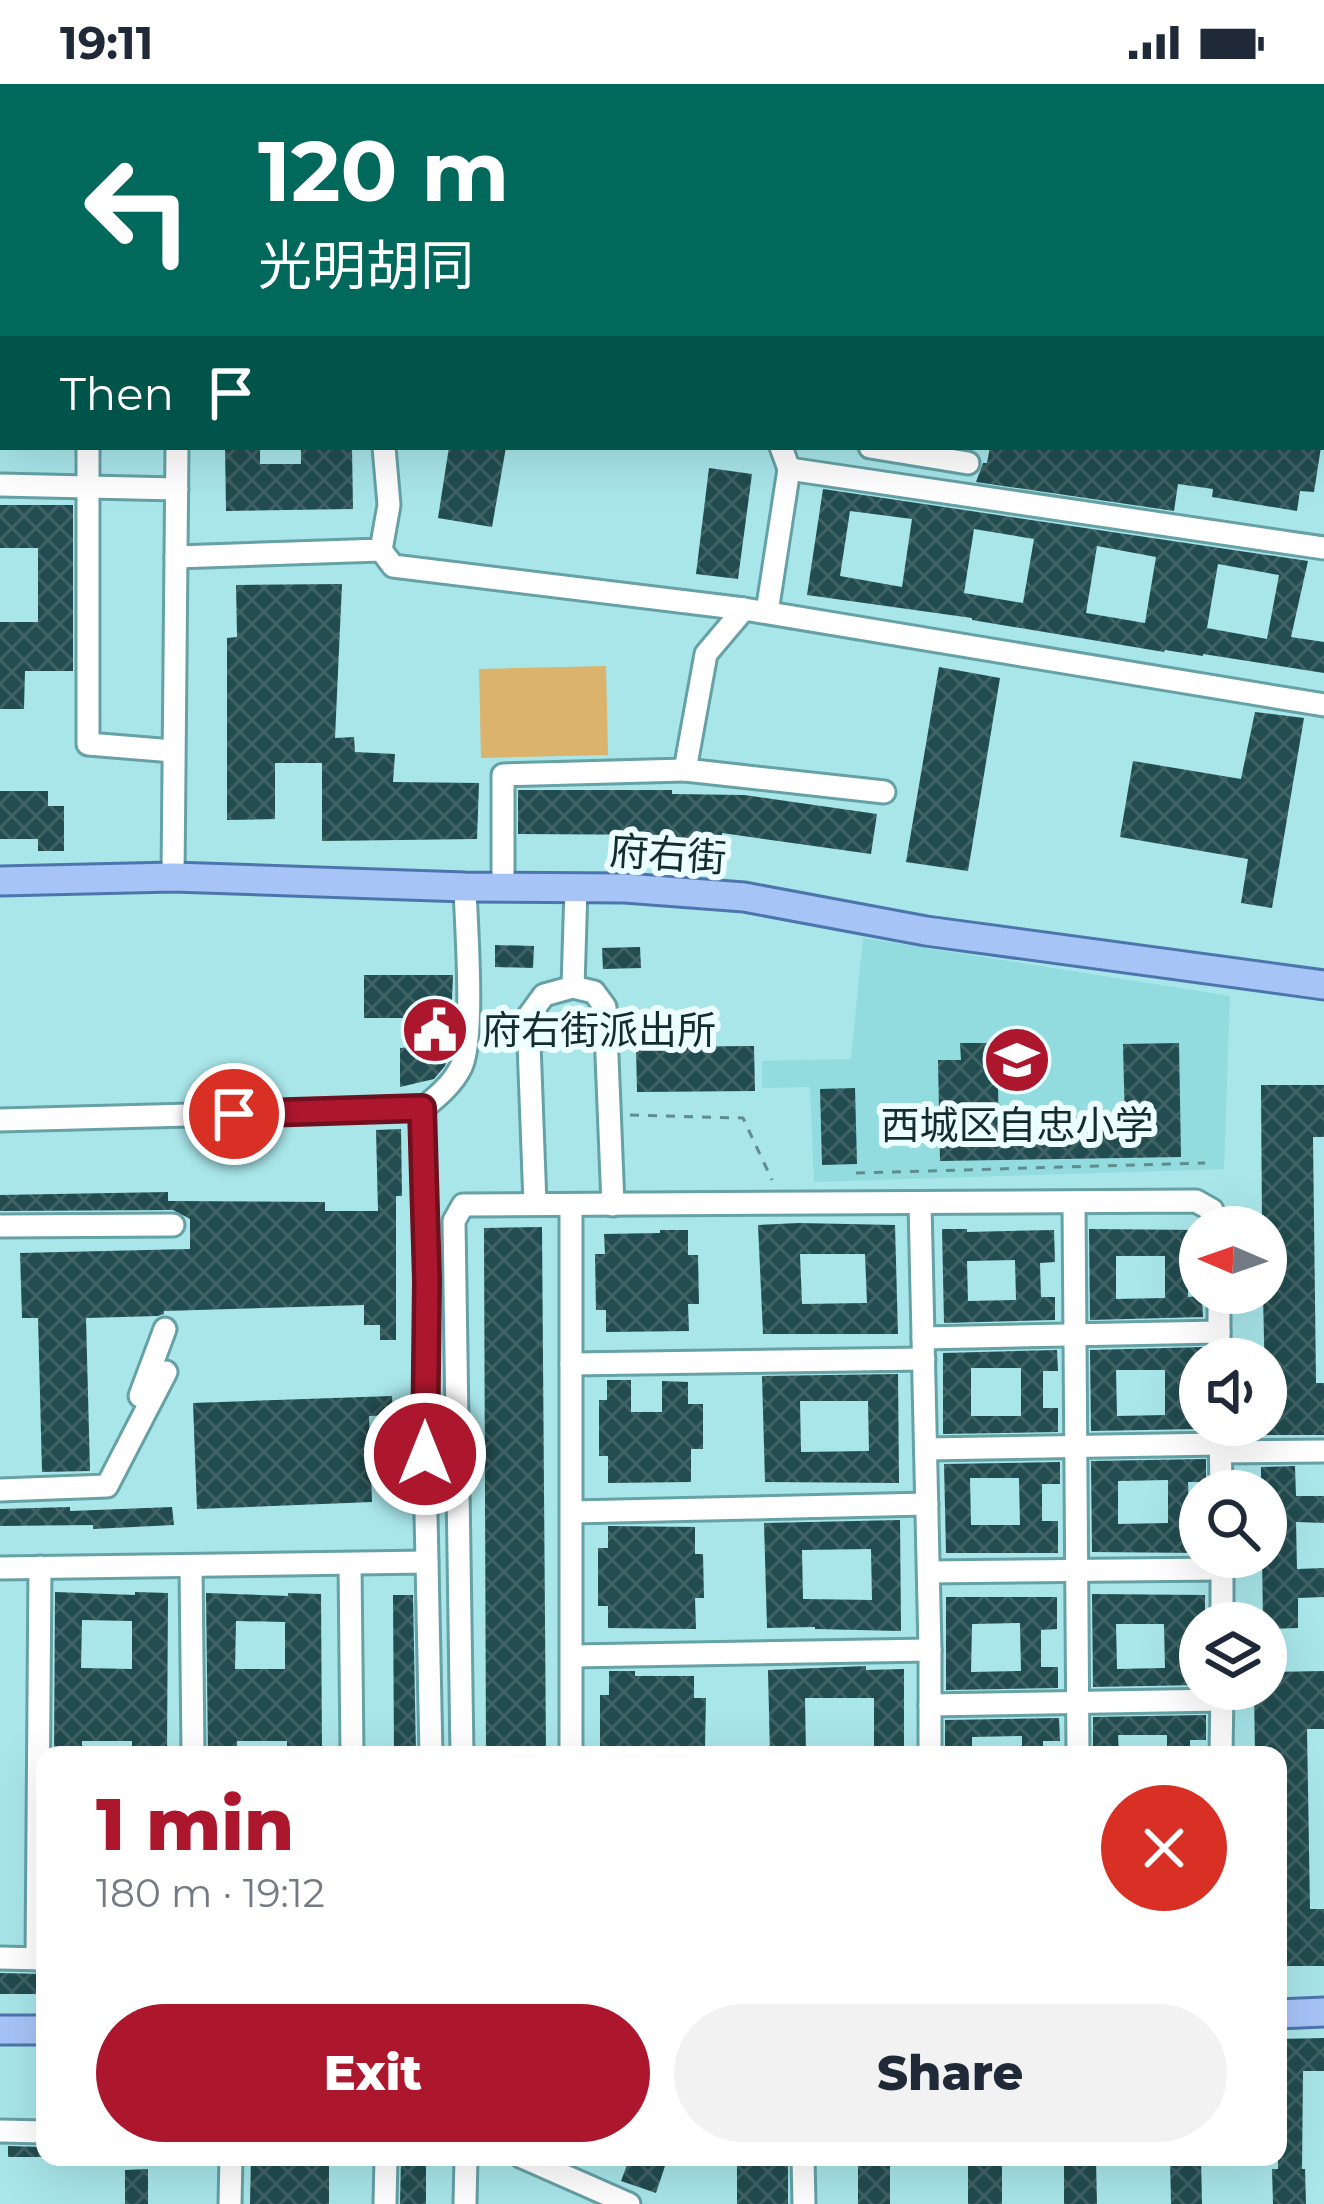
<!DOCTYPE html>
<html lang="en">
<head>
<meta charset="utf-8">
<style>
  body { margin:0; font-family:Montserrat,"Noto Sans SC",sans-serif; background:#f2f2f3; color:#1f2937; height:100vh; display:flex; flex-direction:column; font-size:45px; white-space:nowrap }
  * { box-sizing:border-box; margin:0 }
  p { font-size:39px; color:#747a83 }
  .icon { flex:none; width:66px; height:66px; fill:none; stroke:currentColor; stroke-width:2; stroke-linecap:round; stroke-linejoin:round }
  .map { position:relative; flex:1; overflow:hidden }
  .panel { position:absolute; left:36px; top:1662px; width:1251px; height:420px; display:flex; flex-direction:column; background:#fff; border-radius:24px; box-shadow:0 12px 48px #0002 }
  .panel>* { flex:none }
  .hud { position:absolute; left:0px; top:0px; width:1326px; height:366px; box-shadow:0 12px 48px #0002; background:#00695c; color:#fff; overflow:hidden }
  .needle { width:78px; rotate:272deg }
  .fabs { position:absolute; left:1179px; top:1122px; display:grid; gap:24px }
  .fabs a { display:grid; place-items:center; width:108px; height:108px; border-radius:50%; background:#fff; box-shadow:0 12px 48px #0002; font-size:60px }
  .pin { position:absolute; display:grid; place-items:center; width:102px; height:102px; color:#fff; margin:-51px; border:6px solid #fff; border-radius:50%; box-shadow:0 3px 12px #0007 }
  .me { position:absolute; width:132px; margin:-66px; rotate:0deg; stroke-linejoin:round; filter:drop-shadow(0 0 9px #0008) }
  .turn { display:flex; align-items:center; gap:42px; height:252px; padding:0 60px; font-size:54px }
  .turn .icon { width:156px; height:156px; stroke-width:2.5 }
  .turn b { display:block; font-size:84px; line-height:102px }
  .then { display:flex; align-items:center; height:114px; padding:0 60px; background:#0003; gap:24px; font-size:45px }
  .round { display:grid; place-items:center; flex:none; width:126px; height:126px; border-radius:63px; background:#f2f2f3 }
  .head { display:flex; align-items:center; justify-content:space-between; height:204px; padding:0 60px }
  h1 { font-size:72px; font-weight:800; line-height:90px; color:#ac172e }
  .button { display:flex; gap:24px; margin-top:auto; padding:24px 60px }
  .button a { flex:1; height:138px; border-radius:72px; background:#ac172e; color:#fff; font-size:48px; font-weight:800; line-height:138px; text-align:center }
  .button a+a { background:#f2f2f3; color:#1f2937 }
  .status { display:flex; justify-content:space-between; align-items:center; height:84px; padding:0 60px; background:#fff; direction:ltr }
  .status svg { height:33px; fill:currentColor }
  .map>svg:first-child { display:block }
  .built { fill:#92dbdf }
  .pitch { fill:#dbb36c }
  .building { fill:url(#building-cross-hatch); fill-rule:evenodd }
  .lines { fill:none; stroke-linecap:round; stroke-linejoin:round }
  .minor-casing { stroke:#65a1a5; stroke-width:27 }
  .major-casing { stroke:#4d75ad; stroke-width:33 }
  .path { stroke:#608c8f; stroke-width:3; stroke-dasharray:9 9; stroke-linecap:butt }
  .minor { stroke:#fff; stroke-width:21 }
  .major { stroke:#a7c4f7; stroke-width:27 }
  .route-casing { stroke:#700f1e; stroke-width:30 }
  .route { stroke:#ac172e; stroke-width:21 }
  .labels { text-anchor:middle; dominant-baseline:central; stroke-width:12; stroke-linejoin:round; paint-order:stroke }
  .street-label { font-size:39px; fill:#132c2e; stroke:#ecfeff }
  .poi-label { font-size:39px; fill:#132c2e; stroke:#ecfeff; text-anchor:start }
</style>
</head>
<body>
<div class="status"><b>19:11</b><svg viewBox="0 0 49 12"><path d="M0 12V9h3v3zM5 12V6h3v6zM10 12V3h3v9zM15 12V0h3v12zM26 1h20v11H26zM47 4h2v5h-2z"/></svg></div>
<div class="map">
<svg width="1324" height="2120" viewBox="0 0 1324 2120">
  <defs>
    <pattern id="building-cross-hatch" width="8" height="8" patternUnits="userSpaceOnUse" patternTransform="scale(3)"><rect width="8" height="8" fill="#224c4f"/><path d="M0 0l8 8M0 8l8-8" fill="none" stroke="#406366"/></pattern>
  </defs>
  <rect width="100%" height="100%" fill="#a8e6ea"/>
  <path class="built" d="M863,854L1230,912L1224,1085L814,1098L810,1003L762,1004V977L851,975Z"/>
  <path class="pitch" d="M606,582L608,671L481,674L479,585Z"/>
  <g class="building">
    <path d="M225,363H260V380H301V363H352L353,425L226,427Z"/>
    <path d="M449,363H506L492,443L438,434Z"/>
    <path d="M990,363H1113L1129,365V363H1321L1314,408L1300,407L1297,427L1212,413L1213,405L1178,400L1174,427L976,398L983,379H987Z"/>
    <path d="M709,384L752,390L738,495L696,490Z"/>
    <path d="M823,405L1308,477L1291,553L1324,558V589L1203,570V572L1165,566L1164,568L972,536V534L807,511ZM850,427L912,435L902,503L840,492ZM974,445L1034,455L1023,519L964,509ZM1097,462L1156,473L1145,539L1086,529ZM1218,480L1279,491L1267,555L1207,544Z"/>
    <path d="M0,421H73V587H25L24,625H0V538H38V464H0Z"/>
    <path d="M342,500L335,654L354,653L355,668L395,670L393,698L479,699L477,755L322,757V679H275V735L227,736V554L237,553L236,501Z"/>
    <path d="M939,583L1000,594L968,787L906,778Z"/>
    <path d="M1255,628L1304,634L1272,824L1241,819L1248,775L1120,753L1133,677L1241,695Z"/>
    <path d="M518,706H672V710L744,711L877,730L871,770L722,749V770L675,768L676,751L518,750Z"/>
    <path d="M0,707H48V722H64V767H38V755H0Z"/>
    <path d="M495,861L534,862L533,884L495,883Z"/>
    <path d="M640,863L641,884L603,885L602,864Z"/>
    <path d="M364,891H453L450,965L445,982L434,995L400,1003V964L413,963L412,934H364Z"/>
    <path d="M960,959H997L999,1046L1045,1045L1044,1033L1077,1032V1043L1125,1042L1123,960L1179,959L1181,1073L940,1077L938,976H961Z"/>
    <path d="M754,962L755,1007L637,1008L636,963Z"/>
    <path d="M1261,1001H1324V1053H1313L1316,1299H1324V1351H1266L1263,1209H1266V1143H1262Z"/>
    <path d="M855,1004L857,1080L822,1081L820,1005Z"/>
    <path d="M401,1045L402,1112H396V1256H380V1241H364V1221L164,1227V1230L158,1232L86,1234L90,1387L42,1388L38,1234H22L20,1169L190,1165V1135L173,1126L0,1127V1111L168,1108V1117L325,1118V1127H378L376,1046Z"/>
    <path d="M799,1139L895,1141L898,1250H763L758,1141ZM800,1170H865L867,1219L802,1220Z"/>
    <path d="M542,1143L546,1671H486L484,1144Z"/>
    <path d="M942,1145H967V1148L1054,1146L1055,1178L1040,1179L1041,1213H1055V1236L944,1239ZM1015,1176L1016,1216L968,1217L967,1177Z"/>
    <path d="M1089,1145L1199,1146L1200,1178H1188V1213L1202,1212L1203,1233L1090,1236ZM1116,1172H1165V1214L1116,1215Z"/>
    <path d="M660,1146H688V1171H698L699,1220H688L689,1247L606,1248V1226H596L595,1170H605L604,1150L660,1149Z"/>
    <path d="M1204,1263V1275H1200V1289H1189V1325H1200L1201,1345L1091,1347L1090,1266ZM1116,1286H1165V1331L1117,1332Z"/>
    <path d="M1057,1266L1058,1287H1043V1324H1058V1348L943,1350V1269ZM971,1284H1021V1332H971Z"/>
    <path d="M898,1290L899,1399L765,1398L762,1292ZM800,1317H868L869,1367L801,1368Z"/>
    <path d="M607,1296H631V1328H662V1297L688,1298V1320H703V1365H691V1398L608,1399V1372H599V1316H607Z"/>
    <path d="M392,1312L393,1331L369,1332L372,1418L197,1425L193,1319Z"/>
    <path d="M1206,1375V1398H1188L1189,1435H1200V1469L1092,1468L1091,1377ZM1168,1396V1439L1118,1440V1397Z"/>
    <path d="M1060,1378V1400H1042V1437H1058V1469H946L944,1380ZM970,1394H1019L1020,1441H971Z"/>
    <path d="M1295,1382L1296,1412H1324V1439L1296,1438L1297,1485L1324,1484V1513L1298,1514V1544L1266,1545V1539H1263L1262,1473H1266V1407H1261V1383Z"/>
    <path d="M70,1423V1427L172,1423L174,1441L93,1445V1441L0,1442V1425Z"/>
    <path d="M900,1436L901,1547L815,1545V1543L767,1544L764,1439ZM871,1465L872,1516L803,1515L802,1466Z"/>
    <path d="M608,1442L695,1443V1470H703L704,1514H695L696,1545L608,1544V1522H598V1464H608Z"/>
    <path d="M55,1508L135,1511V1508L168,1509L167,1671H132V1657H82V1671H54ZM82,1536L132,1537V1585L81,1584Z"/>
    <path d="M206,1509L288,1512V1509L321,1510L322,1671H287V1657H237V1671H208ZM236,1537L285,1538V1585H235Z"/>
    <path d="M1092,1510L1205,1511V1539H1200V1545H1189V1581H1200V1601L1093,1603ZM1116,1540H1164L1165,1584L1117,1585Z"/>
    <path d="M393,1511H413L416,1671H394Z"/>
    <path d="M946,1513H1057V1545L1041,1546V1583H1058V1604L946,1606ZM1020,1539L1021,1587L971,1588L972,1540Z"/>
    <path d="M866,1582V1586L904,1585V1671H874V1614H805L806,1671H770L768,1586Z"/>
    <path d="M609,1587H635V1592H694V1614H706L705,1662H692V1671H610V1668H600V1611H609Z"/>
    <path d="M1324,1587V1645H1307L1310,1825H1324V1882H1278V1671H1255L1254,1605H1266V1588Z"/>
    <path d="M1206,1631V1656H1190V1671H1167V1651H1118L1119,1671H1093V1633Z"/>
    <path d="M1059,1634L1060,1657H1043V1671H1022V1652L972,1653V1671H945V1636Z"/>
    <path d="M0,1889L45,1890V1910H0Z"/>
    <path d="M1324,1954V1987H1303L1302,2085H1305L1306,2120H1273L1272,2085H1278V1955Z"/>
    <path d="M8,2062L45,2063V2073H8Z"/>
    <path d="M251,2073H329V2120H250Z"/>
    <path d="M401,2073H426V2120H400Z"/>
    <path d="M630,2073H668L656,2109L621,2097Z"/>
    <rect x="737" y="2073" width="51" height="47"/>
    <rect x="858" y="2073" width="32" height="47"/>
    <path d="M1170,2073H1201L1202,2120H1171Z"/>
    <path d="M1064,2077H1096L1097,2120H1064Z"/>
    <rect x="968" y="2080" width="34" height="40"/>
    <path d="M148,2085V2120H125V2086Z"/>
  </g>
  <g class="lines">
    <g class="minor-casing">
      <g id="minor">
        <path d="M182,3V0"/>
        <path d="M0,55H3"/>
        <path d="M0,95H3"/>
        <path d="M1323,220H1324"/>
        <path d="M0,349H3"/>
        <path d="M88,363V660L173,667"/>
        <path d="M870,363L968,379"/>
        <path d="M789,385L1324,464"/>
        <path d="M0,401L177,405"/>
        <path d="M381,466L393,482L744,525L1324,621"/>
        <path d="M176,473L381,466L389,421L384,363"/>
        <path d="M767,528L789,385L781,363"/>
        <path d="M685,686L884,708"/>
        <path d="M173,793L177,363"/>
        <path d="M503,803V691L685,686L706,570L744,525"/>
        <path d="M573,903L594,908L605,923L613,1121"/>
        <path d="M422,1025L427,1197L424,1334L431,1671"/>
        <path d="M0,1036L422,1025C437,1013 452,1001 461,983C475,953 466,841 465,803"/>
        <path d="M1074,1118L1078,1671"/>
        <path d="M920,1119L930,1566V1671"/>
        <path d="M535,1120L528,933L544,911L573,903L576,804"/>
        <path d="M571,1122V1671"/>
        <path d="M0,1142L173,1141"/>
        <path d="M1219,1209V1275"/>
        <path d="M923,1254L1219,1248"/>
        <path d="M571,1280L924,1275"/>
        <path d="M140,1312L165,1245"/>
        <path d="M1220,1341L1221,1407"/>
        <path d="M926,1365L1220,1360"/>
        <path d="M1221,1368L1324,1367"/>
        <path d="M0,1406L107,1402L166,1288"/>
        <path d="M572,1428L927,1420"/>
        <path d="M350,1480L352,1671"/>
        <path d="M191,1482L193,1671"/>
        <path d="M0,1484L427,1478"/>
        <path d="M929,1488L1222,1485"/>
        <path d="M1222,1539V1474"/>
        <path d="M572,1572L930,1566"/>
        <path d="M930,1621L1222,1616"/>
        <path d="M462,1671L454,1137L463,1121L1196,1117L1212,1126L1214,1143"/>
        <path d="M1221,1671L1222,1606"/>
        <path d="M0,1874L45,1875"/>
        <path d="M37,1875L40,1483"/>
        <path d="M0,2047L45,2048"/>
        <path d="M522,2073L629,2120"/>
        <path d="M803,2073L804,2120"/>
        <path d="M230,2120L231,2073"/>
        <path d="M385,2120L386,2073"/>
        <path d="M465,2120L466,2073"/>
      </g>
    </g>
    <g class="major-casing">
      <g id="major">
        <path d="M0,797L173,793L465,803L625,804L744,813L926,847L1324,901"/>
        <path d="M1278,1930L1324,1928"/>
        <path d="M0,1946H45"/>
      </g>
    </g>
    <g class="path">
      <path d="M630,1031L743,1034L772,1096"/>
      <path d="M856,1089L1205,1079"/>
    </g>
    <use href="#minor" class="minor"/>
    <use href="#major" class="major"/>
  </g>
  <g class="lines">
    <g class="route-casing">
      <path id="route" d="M234,1030L422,1024L427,1197L425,1370"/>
    </g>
    <use href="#route" class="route"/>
  </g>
  <defs>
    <g id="civic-disc" transform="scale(3.45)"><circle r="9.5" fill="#ac172e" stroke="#ecfeff"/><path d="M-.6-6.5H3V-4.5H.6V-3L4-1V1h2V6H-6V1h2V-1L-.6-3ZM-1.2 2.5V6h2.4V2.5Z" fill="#fff"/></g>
    <g id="school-disc" transform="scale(3.45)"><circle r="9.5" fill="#ac172e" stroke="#ecfeff"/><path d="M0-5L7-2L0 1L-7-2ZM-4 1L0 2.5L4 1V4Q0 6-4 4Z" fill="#fff"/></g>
  </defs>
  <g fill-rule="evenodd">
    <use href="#civic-disc" x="435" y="946"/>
    <use href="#school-disc" x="1017" y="976"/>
  </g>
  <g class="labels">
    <g class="street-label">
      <text transform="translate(668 770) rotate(4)">府右街</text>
    </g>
    <g class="poi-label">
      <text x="482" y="946">府右街派出所</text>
      <text x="1017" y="1041" text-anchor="middle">西城区自忠小学</text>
    </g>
  </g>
</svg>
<div class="fabs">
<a><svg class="needle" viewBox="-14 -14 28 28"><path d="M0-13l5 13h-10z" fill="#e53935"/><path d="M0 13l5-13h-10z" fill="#747a83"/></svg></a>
<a><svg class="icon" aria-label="sound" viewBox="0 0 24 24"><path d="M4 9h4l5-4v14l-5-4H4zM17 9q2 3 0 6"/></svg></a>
<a><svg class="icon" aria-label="search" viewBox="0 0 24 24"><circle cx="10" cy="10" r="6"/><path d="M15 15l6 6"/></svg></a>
<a><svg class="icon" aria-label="layers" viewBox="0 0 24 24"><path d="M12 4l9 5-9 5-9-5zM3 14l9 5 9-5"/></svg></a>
</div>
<div class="pin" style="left:234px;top:1030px;background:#d93025"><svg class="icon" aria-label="arrive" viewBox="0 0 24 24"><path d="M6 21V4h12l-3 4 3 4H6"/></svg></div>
<svg class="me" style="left:425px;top:1370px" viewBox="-20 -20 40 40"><circle r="17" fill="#ac172e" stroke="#fff" stroke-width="3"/><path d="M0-11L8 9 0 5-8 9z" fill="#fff"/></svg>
<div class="hud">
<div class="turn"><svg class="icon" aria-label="left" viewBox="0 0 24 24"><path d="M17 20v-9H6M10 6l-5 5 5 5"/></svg><div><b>120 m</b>光明胡同</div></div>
<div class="then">Then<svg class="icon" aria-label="arrive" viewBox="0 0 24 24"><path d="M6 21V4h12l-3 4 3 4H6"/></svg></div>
</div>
<section class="panel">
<div class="head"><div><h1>1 min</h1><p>180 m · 19:12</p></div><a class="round" style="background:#d93025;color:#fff"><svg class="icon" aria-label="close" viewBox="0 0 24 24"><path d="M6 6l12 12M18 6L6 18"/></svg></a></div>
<div class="button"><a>Exit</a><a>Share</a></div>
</section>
</div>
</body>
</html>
